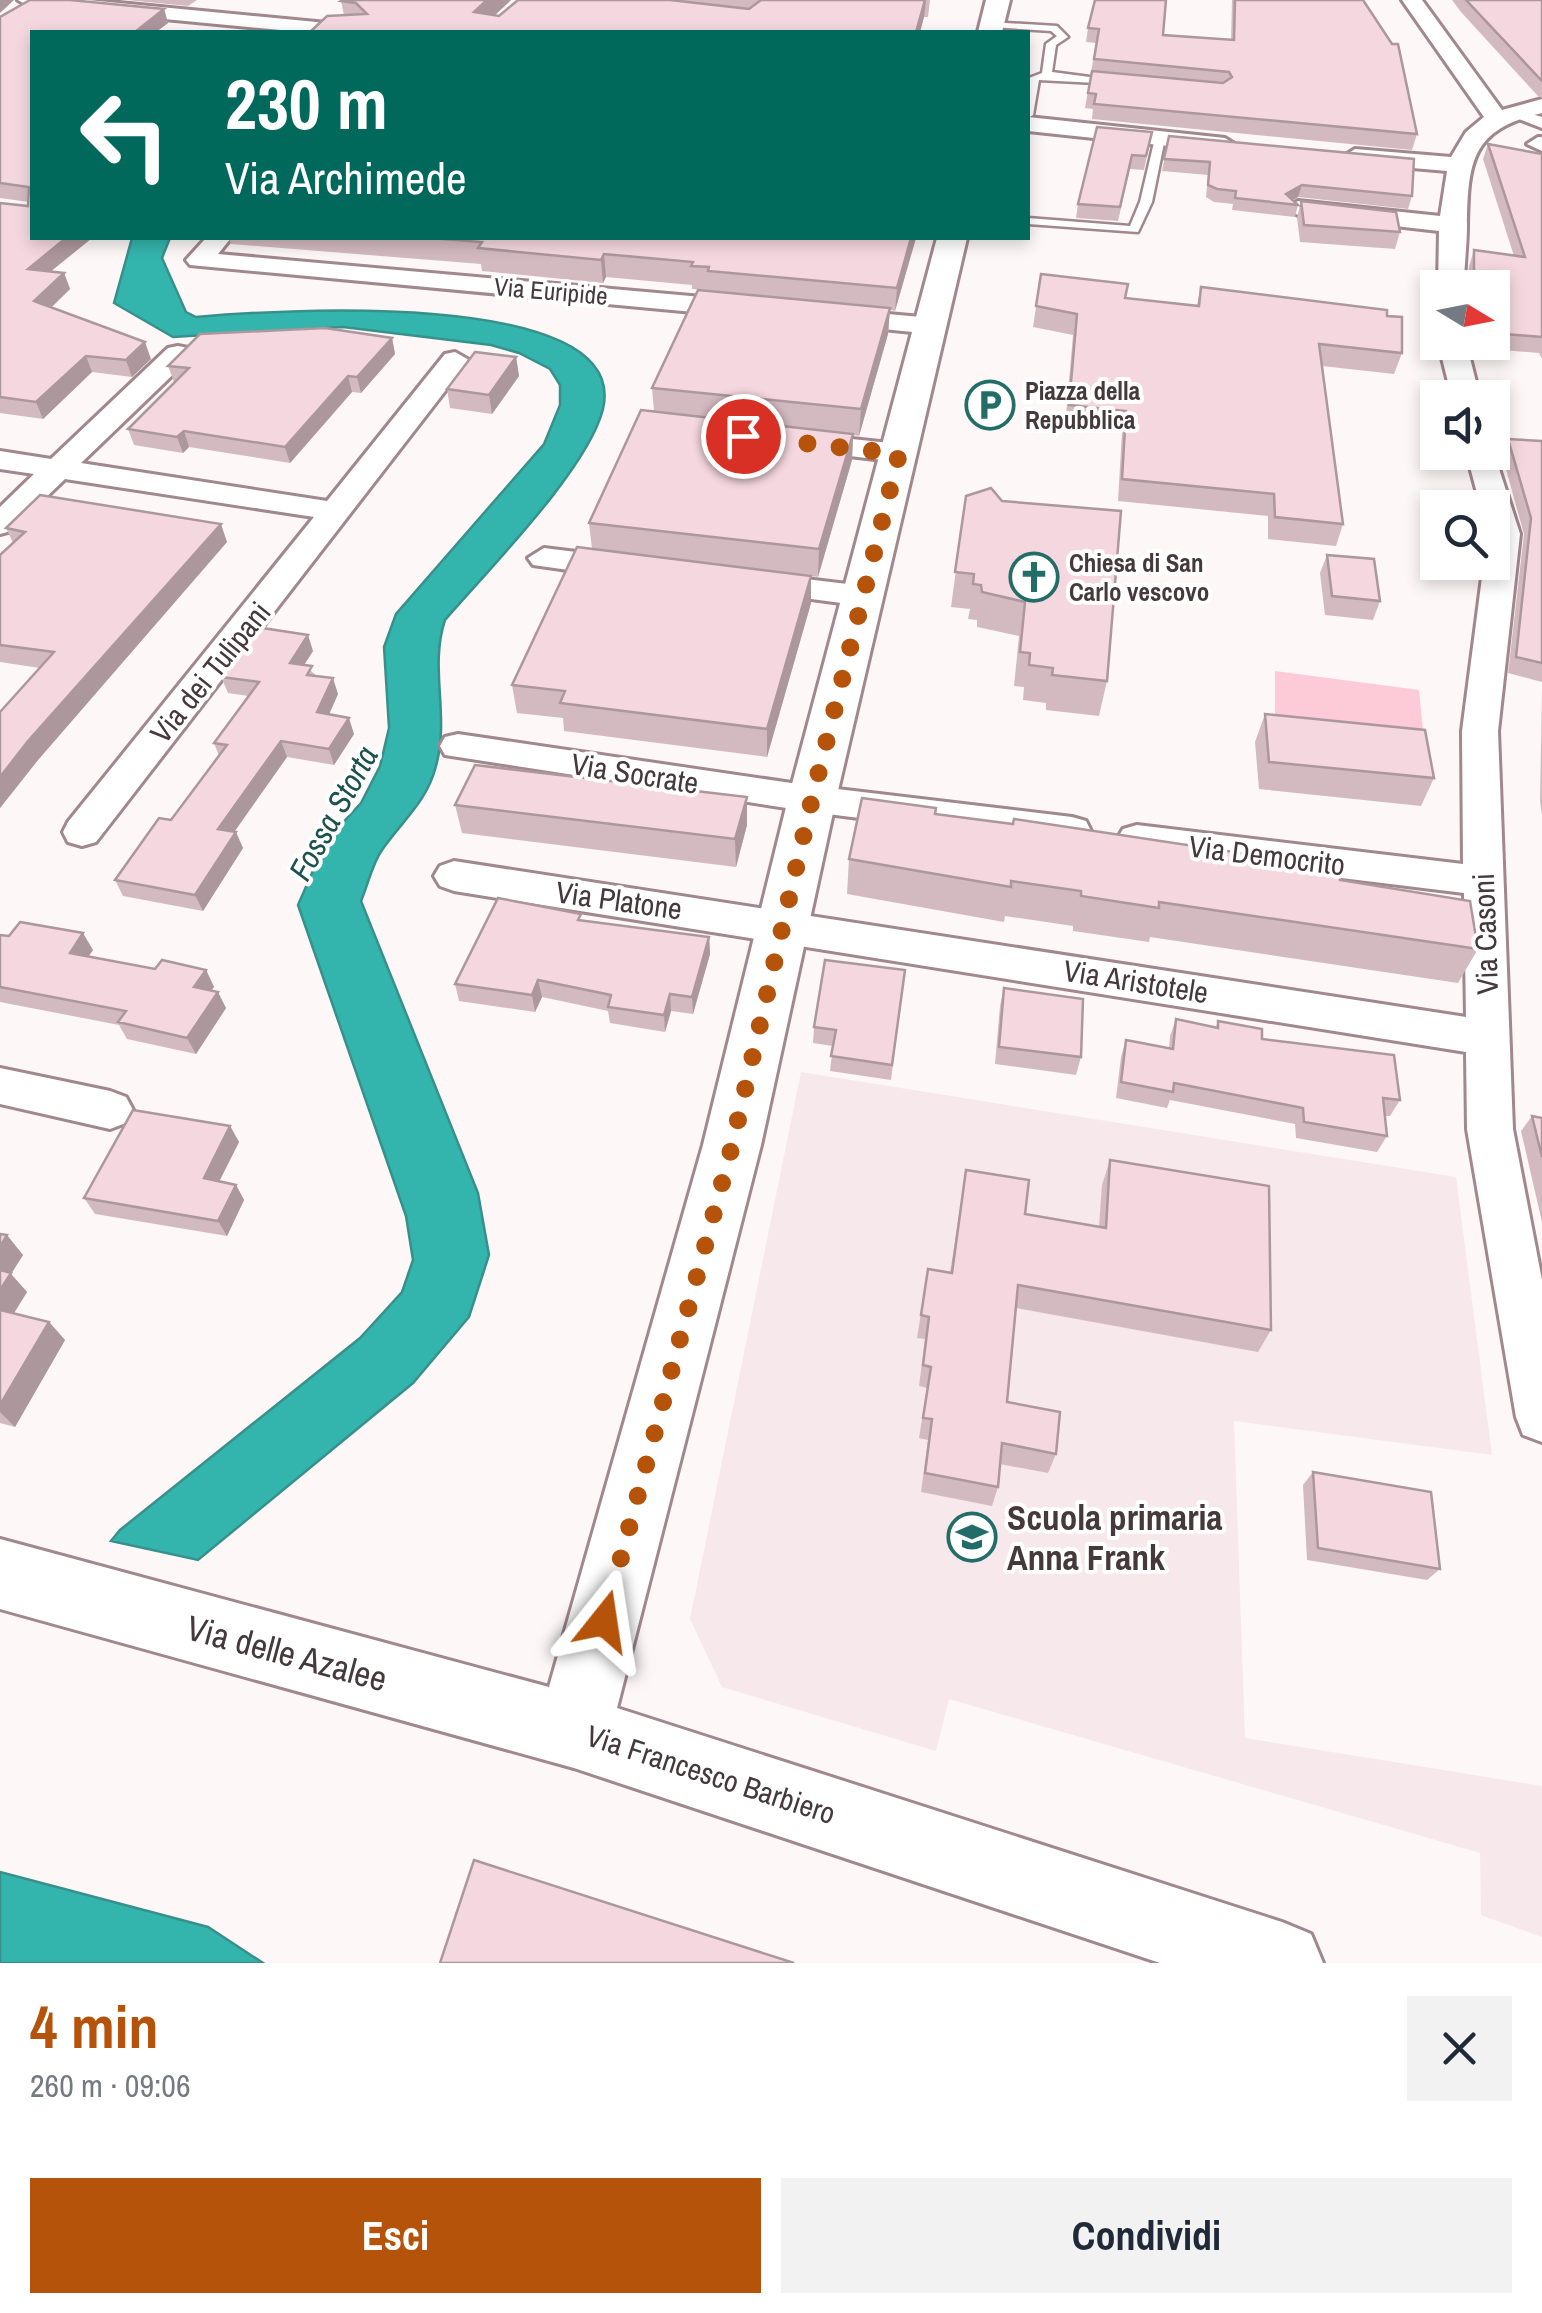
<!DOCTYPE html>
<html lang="it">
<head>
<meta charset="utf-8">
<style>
  body { margin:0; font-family:"Archivo Narrow",sans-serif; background:#f2f2f3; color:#1f2937; height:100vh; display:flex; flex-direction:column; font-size:38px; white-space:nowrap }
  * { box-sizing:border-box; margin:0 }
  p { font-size:32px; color:#747a83 }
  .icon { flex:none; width:55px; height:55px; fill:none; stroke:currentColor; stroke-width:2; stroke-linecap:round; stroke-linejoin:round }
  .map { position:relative; height:1963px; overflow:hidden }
  .side { display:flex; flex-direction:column; background:#fff; flex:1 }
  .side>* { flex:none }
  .guide { position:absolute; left:30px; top:30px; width:1000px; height:210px; border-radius:0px; box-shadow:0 5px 15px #0003; background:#00695c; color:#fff; overflow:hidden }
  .needle { width:65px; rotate:100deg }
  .buttons { position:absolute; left:1420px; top:270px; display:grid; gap:20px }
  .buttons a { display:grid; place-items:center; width:90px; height:90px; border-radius:0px; background:#fff; box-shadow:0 5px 15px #0003; font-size:50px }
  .pin { position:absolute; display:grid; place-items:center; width:85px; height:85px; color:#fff; margin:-42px; border:5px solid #fff; border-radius:50%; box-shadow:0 2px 10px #0007 }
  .me { position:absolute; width:110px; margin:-55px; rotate:15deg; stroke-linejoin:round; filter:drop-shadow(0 0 8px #0008) }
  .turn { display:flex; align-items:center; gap:35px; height:210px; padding:0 30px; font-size:45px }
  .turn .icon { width:130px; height:130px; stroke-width:2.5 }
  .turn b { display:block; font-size:70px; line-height:85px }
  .round { display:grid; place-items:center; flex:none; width:105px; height:105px; border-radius:0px; background:#f2f2f3 }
  .summary { display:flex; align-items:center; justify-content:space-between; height:170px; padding:0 30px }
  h1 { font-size:60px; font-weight:800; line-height:75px; color:#b45309 }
  .primary-button { display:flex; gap:20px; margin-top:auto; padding:20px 30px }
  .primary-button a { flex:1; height:115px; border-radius:0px; background:#b45309; color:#fff; font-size:40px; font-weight:800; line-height:115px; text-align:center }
  .primary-button a+a { background:#f2f2f3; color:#1f2937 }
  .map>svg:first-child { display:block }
  .built { fill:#f7e8ec }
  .green { fill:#fdcad8 }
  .water { fill:#33b5ad; stroke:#38908b; stroke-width:2.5 }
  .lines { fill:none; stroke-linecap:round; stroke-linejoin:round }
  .service-casing { stroke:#a1878e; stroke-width:5 }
  .pedestrian-casing { stroke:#a1878e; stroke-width:6 }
  .minor-casing { stroke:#a1878e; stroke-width:6 }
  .tertiary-casing { stroke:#a1878e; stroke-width:6 }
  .service { fill:#fff; fill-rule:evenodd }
  .pedestrian { fill:#fff; fill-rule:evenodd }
  .minor { fill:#fff; fill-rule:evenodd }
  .tertiary { fill:#fff; fill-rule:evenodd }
  .wall { fill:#d3bac0 }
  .shaded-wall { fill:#ac979c }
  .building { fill:#f5d8df; stroke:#ac979c; stroke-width:2.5 }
  .route { stroke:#b45309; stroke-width:18; stroke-dasharray:0 32.4 }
  .labels { text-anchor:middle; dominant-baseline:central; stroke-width:8; stroke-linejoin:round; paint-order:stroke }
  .far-street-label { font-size:25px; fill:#45393c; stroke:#fff }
  .far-poi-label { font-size:25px; font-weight:bold; fill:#45393c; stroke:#fff; text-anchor:start }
  .street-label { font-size:30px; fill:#45393c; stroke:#fff }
  .water-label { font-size:32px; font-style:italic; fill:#1c514d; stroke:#fff }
  .near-poi-label { font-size:35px; font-weight:bold; fill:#45393c; stroke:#fff; text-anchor:start }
  .near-street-label { font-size:35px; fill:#45393c; stroke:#fff }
</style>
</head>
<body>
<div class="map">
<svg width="1542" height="1963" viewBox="0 0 1542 1963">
  <rect width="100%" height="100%" fill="#fdf7f8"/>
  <path class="built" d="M801,1072L1456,1177L1492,1455L1234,1421L1245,1738L1542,1786V1937L1481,1915L1480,1853L949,1699L936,1751L722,1687L690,1619Z"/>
  <path class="green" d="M1275,671L1419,690L1424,741L1275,720Z"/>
  <g class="water">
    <path d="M132,238H170L162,258L186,312L196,317C263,311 632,285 603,409C588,469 489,569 445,620C429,668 450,715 436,766C427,802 402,821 382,850C372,864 368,885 361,901L478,1193L489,1255L469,1317L413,1383L198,1560L111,1541L120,1530L360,1338L402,1292L413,1260L406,1216L298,905L326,841L361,803L380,766L389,728L384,647L396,614L544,444L560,405V385L550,369L519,353L491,345L343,327L173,337L114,303Z"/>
    <path d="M0,1872L208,1927L263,1963H0Z"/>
  </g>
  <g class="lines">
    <g class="service-casing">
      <g id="service">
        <path d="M989,22L1057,26L1068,37L1056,45L1052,72L1120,81L1115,84L1039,80L1033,115L1028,118L1029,78L1042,73L1046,44L1057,36L1051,31L992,27Z"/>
        <path d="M1160,135L1165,138L1152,202L1138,232L1028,224V218L1130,226L1140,202L1155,138Z"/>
      </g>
    </g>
    <g class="pedestrian-casing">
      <path id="pedestrian" d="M1511,108L1542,117V128L1511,116Z"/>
    </g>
    <g class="minor-casing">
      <g id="minor">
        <path d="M18,0H88L358,26L368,32H302L28,6Z"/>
        <path d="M1402,0H1422L1502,110L1542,99V113C1471,129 1468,162 1467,226C1467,245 1464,267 1464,288H1438L1439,231L1298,215L1286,208L1298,201L1440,216L1447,171L1355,163L1344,156L1355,149L1451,157L1466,132L1484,117Z"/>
        <path d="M1028,117L1225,138L1236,145L1225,152L1028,131Z"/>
        <path d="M1538,137H1542V151L1527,144Z"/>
        <path d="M206,238H231L218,254L747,301L760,309L747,317L190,265L186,260Z"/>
        <path d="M833,309L932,318L946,326L932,334L824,323L820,317L824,311Z"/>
        <path d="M1438,342H1466L1480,398H1452Z"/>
        <path d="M178,346L188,348L192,354L188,360L81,463L327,501L445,354L455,352L469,360L96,842L82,846L68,842L63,832L68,822L314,517L65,479L11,531L0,534V507L34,474L0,469V451L51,459L168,348Z"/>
        <path d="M795,433L899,444L914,453L899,462L784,448L780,442Z"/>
        <path d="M1492,447L1520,534L1498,731L1513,1129L1542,1280V1442L1523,1435L1516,1417L1467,1129L1466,1052L454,891L440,886L434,876L440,866L454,861L1466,1017L1464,893L1137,853L1123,849L1117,839L1123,829L1137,825L1463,864L1462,731L1484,562H1492V508H1481L1466,452H1492Z"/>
        <path d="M544,548L625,558L641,568L625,578L533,565L528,558Z"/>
        <path d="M755,573L864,586L876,589L881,596L876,603L864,606L743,590L738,583L743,576Z"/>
        <path d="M458,734L812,786L1072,817L1086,821L1091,831L1086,841L1072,845L812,812L445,755L440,746L445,737Z"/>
        <path d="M0,1068L110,1091L126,1097L133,1110L126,1123L110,1129L0,1104Z"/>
      </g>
    </g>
    <g class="tertiary-casing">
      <g id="tertiary">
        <path d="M986,0H1010L1002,32H978Z"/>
        <path d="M937,238H967L836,799L761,1145L617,1708L1282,1922L1311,1934L1323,1963H1160L574,1768L0,1609V1539L549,1687L703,1145L788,799Z"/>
      </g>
    </g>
    <use href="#service" class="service"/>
    <use href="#pedestrian" class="pedestrian"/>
    <use href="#minor" class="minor"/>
    <use href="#tertiary" class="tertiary"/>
  </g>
  <g class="wall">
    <path d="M127,0H197L188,6Z"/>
    <path d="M343,0H511L495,15L499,16L518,0H930L928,17H924L920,32H310L327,16L344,15L341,1Z"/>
    <path d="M1232,0H1363L1417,134L1412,150L1092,119L1093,109L1085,108L1096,43L1086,42L1088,28L1231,40Z"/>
    <path d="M1452,0H1542V98L1538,96L1461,12Z"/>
    <path d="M164,9L168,23L156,32H32V238H92L51,271L64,273L70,289L51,308L151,359L132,377L92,372L43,419L0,413V203L28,206L29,202L0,198V17Z"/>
    <path d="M1152,132L1144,170L1130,169L1118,221L1076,218L1078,204Z"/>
    <path d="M1169,136L1412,196L1408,209L1298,197L1293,200L1298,205L1295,217L1232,210L1233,204L1214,202L1206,197L1208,175L1162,171Z"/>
    <path d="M1488,144L1542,154V359L1539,353L1477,348L1475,342H1492V288H1463L1468,276L1469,266L1474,250L1514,256L1483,159Z"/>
    <path d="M1301,201L1400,232L1395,249L1300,242L1297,218Z"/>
    <path d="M229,238H916L895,311L890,310L888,334L859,436L853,435L852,460L818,577L811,576V603L767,757L564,731L563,718L517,713L512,685L592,549L589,523L654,411L652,388L708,290L692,289V285L606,277L603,283L482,271L481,264L231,244Z"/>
    <path d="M1041,274L1125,298L1197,305L1201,287L1387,316L1402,353L1394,374L1322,366L1343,524L1336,546L1268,539V516L1118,501L1122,432L1065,427L1073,335L1033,327Z"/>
    <path d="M392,338L395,354L361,393L352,392L290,463L189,447L183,453L134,445L128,429L175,382H174L168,366Z"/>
    <path d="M516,357L519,376L492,414L450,408L447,389Z"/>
    <path d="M1508,439L1542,441V682L1508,673L1524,534L1502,455Z"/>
    <path d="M966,496L1107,681L1099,716L1046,710V703L1023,700L1024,687L1014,686L1019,636L977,627V620L968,619L970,609L951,607Z"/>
    <path d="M6,528L227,542L38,760L0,808V712L40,668L0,662V555L13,543Z"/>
    <path d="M1327,555L1380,601L1373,620L1325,615L1320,573Z"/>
    <path d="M313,651L304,665L338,694L329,714L354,734L334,765L287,757L234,832L243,848L203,911L123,896L115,880L171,820L219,756L214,743L248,696L228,693L221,677Z"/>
    <path d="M1542,693V815L1540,801Z"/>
    <path d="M1265,714L1434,778L1421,806L1259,789L1255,742Z"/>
    <path d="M747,797V825L736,867L462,833L455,805Z"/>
    <path d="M935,814L1340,880L1478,949L1458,983L1150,937L1149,942L1073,931V926L1005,916L1004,922L847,894L849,859Z"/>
    <path d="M582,921L709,937L710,954L693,1014L671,1011L665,1032L610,1023L608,1011L542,997L535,1012L459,1001L455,984Z"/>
    <path d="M0,935L93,950L88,957L155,969L206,970L214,987L211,990L226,1008L196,1054L127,1039L119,1025L0,1002Z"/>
    <path d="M905,970L891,1080L830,1071L833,1046L813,1043L814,1027Z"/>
    <path d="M1004,988L1081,1057L1076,1075L995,1064L1000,1006Z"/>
    <path d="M1176,1019L1216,1027L1218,1021L1400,1100L1390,1116H1385L1387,1136L1377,1152L1296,1138L1295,1124L1170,1100L1167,1108L1116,1098L1121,1057L1126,1040L1169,1048L1170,1036Z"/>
    <path d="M1532,1116L1542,1118V1222L1521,1131Z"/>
    <path d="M230,1126L239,1142L219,1181L236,1185L244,1200L227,1236L95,1214L84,1198Z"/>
    <path d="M1110,1160L1271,1330L1258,1352L1016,1308L1007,1402L1056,1454L1048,1473L1000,1464L998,1487L992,1506L921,1492L928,1440L919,1438L927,1388L919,1386L925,1339L917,1338L928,1269L950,1273L966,1170L1025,1214L1099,1227L1102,1185Z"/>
    <path d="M0,1234L23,1255L11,1274L27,1292L14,1313L49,1322L65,1340L15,1427L0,1423Z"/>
    <path d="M1313,1472L1440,1569L1427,1580L1307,1560L1303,1485Z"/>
  </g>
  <g class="shaded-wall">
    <path d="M0,0H14L0,13Z"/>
    <path d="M487,0H511L477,32L474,12Z"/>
    <path d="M926,0L924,17L920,32H916Z"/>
    <path d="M164,9L168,23L156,32H135Z"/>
    <path d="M1302,185L1298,197L1288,203L1286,194Z"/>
    <path d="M66,238H92L34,285L28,269Z"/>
    <path d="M911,238H916L895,311L897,288Z"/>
    <path d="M604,254L606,277L603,283L601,260Z"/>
    <path d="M64,273L70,289L40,318L34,301Z"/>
    <path d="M890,308L888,334L859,436L861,409Z"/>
    <path d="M392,338L395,354L361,393L357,377Z"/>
    <path d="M145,342L151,359L132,377L126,360Z"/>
    <path d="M86,356L92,372L43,419L36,402Z"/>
    <path d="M516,357L519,376L492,414L489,395Z"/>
    <path d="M348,376L352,392L290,463L285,447Z"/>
    <path d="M184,431L189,447L183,453L177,437Z"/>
    <path d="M853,434L852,460L818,577L819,549Z"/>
    <path d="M221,524L227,542L38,760L0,808V777L28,741Z"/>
    <path d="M811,576V603L767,757V729Z"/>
    <path d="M308,635L313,651L295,679L290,663Z"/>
    <path d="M333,678L338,694L323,728L317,712Z"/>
    <path d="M349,718L354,734L334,765L329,749Z"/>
    <path d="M281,741L287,757L225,845L218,829Z"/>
    <path d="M747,797V825L736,867L735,839Z"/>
    <path d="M236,832L243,848L203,911L195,895Z"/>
    <path d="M83,933L93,950L79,970L70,953Z"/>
    <path d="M709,937L710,954L693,1014L692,997Z"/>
    <path d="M206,970L214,987L203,1003L194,987Z"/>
    <path d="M538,980L542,997L535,1012L532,995Z"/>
    <path d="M218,992L226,1008L196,1054L187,1038Z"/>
    <path d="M670,994L671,1011L665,1032L664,1015Z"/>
    <path d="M230,1126L239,1142L213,1194L204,1178Z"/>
    <path d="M236,1185L244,1200L227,1236L218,1221Z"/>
    <path d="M7,1235L23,1255L11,1274L27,1292L6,1326L0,1320V1247Z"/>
    <path d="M49,1322L65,1340L15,1427L0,1412V1405Z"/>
  </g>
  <g class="building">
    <path d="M30,0H70L164,9L135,32H32V238H66L28,269L64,273L34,301L145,342L126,360L86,356L36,402L0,397V203L28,206L29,187L0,183V17Z"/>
    <path d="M343,0H487L474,12L499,16L518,0H670L749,9L761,0H925L916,32H310L327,16L367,14L356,3L341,1Z"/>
    <path d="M1095,0H1166L1163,35L1234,40L1235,0H1363L1392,44H1398L1417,134L1094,104L1096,94L1088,93L1092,71L1223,83L1232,77L1229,72L1094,59L1099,29L1088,28Z"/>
    <path d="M1466,0H1542V81Z"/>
    <path d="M1097,127L1152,132L1146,156L1132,155L1120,207L1078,204Z"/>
    <path d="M1169,136L1414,159L1412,196L1302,185L1286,194L1298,205L1235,198L1236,191L1217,189L1208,185L1210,162L1164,159Z"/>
    <path d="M1488,144L1542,154V337L1492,333V288H1471L1468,276L1474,272V250L1525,257Z"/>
    <path d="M1301,201L1396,212L1400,232L1304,225Z"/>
    <path d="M429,238H911L897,288L708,271L709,267L691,266L693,262L604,254L601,260L478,248L482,242Z"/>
    <path d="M1041,274L1128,284L1125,298L1199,306L1201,287L1387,310V316L1402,317V353L1319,344L1343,524L1275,517L1274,494L1122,479L1126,411L1069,405L1077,314L1036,306Z"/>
    <path d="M698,290L890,308L861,409L652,388Z"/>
    <path d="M325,328L392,338L357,377L348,376L285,447L184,431L177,437L128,429L189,368L168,366L200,334Z"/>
    <path d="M475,352L516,357L489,395L447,389Z"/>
    <path d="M641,410L853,434L819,549L589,523Z"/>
    <path d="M1508,439L1542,441V663L1516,657L1531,518Z"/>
    <path d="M991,488L1002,501L1121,511L1107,681L1052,675L1053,668L1029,665L1030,653L1020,652L1025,602L982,592L981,585L973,584L974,574L955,572L966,496Z"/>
    <path d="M40,495L221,524L28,741L0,777V712L54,652L0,645V555L25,532L6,528Z"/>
    <path d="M577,547L811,576L767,729L560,703L565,691L512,685Z"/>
    <path d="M1327,555L1374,559L1380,601L1332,596Z"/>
    <path d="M256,627L308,635L290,663L312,666L307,675L333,678L317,712L349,718L329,749L281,741L218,829L236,832L195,895L115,880L159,818L171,820L227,745L214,743L259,682L221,677Z"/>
    <path d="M1265,714L1425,730L1434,778L1269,762Z"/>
    <path d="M475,765L747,797L735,839L455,805Z"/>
    <path d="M862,798L936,808L935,814L1013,824L1014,819L1341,868L1340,880L1470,901L1478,949L1159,902V908L1081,896V891L1011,881V887L849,859Z"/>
    <path d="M498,898L581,914L578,920L709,937L692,997L670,994L664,1015L608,1007L611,995L538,980L532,995L455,984Z"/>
    <path d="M20,922L83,933L70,953L155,969L162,960L206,970L194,987L218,992L187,1038L118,1022L126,1011L0,987V935L9,936Z"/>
    <path d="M825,960L905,970L892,1065L831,1056L836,1030L814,1027Z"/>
    <path d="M1004,988L1083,999L1081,1057L999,1047Z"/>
    <path d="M1176,1019L1218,1028V1021L1262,1029V1039L1394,1055L1400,1100L1383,1098L1387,1136L1304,1122L1303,1108L1174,1083L1173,1092L1121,1082L1126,1040L1173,1049Z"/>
    <path d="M133,1110L230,1126L204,1178L236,1185L218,1221L84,1198Z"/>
    <path d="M1532,1116L1542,1118V1157Z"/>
    <path d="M1110,1160L1269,1186L1271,1330L1018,1285L1007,1402L1060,1412L1056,1454L1002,1443L998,1487L925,1473L932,1419L923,1418L931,1367L923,1365L929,1317L921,1315L928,1269L952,1273L966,1170L1029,1180L1025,1214L1106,1228Z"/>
    <path d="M0,1234L7,1235L0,1247Z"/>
    <path d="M0,1270L11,1273L0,1290Z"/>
    <path d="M0,1310L49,1322L0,1405Z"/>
    <path d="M1313,1472L1431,1492L1440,1569L1318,1548Z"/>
    <path d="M474,1860L794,1963H440Z"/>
  </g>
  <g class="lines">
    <path class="route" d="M604,1621L732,1146L812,799L899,454L743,436"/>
  </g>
  <defs>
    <g id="parking-ring" transform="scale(2.5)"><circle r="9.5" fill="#fff" stroke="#236d68" stroke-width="1.5"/><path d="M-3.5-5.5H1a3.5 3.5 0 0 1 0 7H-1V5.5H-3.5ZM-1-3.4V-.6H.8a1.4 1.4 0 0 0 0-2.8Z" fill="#236d68"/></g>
    <g id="church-ring" transform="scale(2.5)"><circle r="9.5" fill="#fff" stroke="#236d68" stroke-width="1.5"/><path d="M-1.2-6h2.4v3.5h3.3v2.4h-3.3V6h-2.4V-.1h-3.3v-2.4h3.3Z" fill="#236d68"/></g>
    <g id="school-ring" transform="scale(2.5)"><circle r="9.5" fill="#fff" stroke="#236d68" stroke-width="1.5"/><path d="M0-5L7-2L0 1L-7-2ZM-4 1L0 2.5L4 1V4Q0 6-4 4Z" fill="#236d68"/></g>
  </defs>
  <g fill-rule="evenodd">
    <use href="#parking-ring" x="990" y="405"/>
    <use href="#church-ring" x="1034" y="577"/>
    <use href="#school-ring" x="972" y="1537"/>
  </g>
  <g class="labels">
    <g class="far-street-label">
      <text transform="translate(551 291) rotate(5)">Via Euripide</text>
    </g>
    <g class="far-poi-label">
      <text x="1025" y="391">Piazza della<tspan x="1025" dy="29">Repubblica</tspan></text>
      <text x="1069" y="563">Chiesa di San<tspan x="1069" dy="29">Carlo vescovo</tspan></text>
    </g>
    <g class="street-label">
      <text transform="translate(210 672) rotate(-51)">Via dei Tulipani</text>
      <text transform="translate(635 773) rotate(9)">Via Socrate</text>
      <text transform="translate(1267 855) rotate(7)">Via Democrito</text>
      <text transform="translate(619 900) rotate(8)">Via Platone</text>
      <text transform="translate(1485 934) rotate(-92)">Via Casoni</text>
      <text transform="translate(1136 981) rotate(9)">Via Aristotele</text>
      <text transform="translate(711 1774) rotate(18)">Via Francesco Barbiero</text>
    </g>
    <g class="water-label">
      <text transform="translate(333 813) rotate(-61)">Fossa Storta</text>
    </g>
    <g class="near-poi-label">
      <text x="1007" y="1517">Scuola primaria<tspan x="1007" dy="40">Anna Frank</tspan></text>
    </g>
    <g class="near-street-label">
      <text transform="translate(287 1653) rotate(15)">Via delle Azalee</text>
    </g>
  </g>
</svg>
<div class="buttons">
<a><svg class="needle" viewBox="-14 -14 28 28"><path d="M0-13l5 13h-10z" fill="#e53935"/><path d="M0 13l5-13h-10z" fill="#747a83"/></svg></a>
<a><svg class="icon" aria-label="sound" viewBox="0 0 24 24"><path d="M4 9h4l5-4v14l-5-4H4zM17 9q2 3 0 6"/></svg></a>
<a><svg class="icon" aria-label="search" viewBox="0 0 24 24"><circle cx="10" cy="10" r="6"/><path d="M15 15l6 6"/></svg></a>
</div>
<div class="pin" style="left:743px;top:436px;background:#d93025"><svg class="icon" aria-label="arrive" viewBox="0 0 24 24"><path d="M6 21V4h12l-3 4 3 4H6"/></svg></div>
<svg class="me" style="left:604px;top:1621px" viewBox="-20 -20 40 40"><path d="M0-17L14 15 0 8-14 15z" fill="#b45309" stroke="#fff" stroke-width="4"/></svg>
<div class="guide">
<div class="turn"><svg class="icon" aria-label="left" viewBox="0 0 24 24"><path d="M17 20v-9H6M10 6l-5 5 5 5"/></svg><div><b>230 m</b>Via Archimede</div></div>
</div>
</div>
<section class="side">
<div class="summary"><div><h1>4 min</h1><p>260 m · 09:06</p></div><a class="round"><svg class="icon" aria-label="close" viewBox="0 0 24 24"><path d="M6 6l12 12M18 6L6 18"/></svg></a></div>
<div class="primary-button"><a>Esci</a><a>Condividi</a></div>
</section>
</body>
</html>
